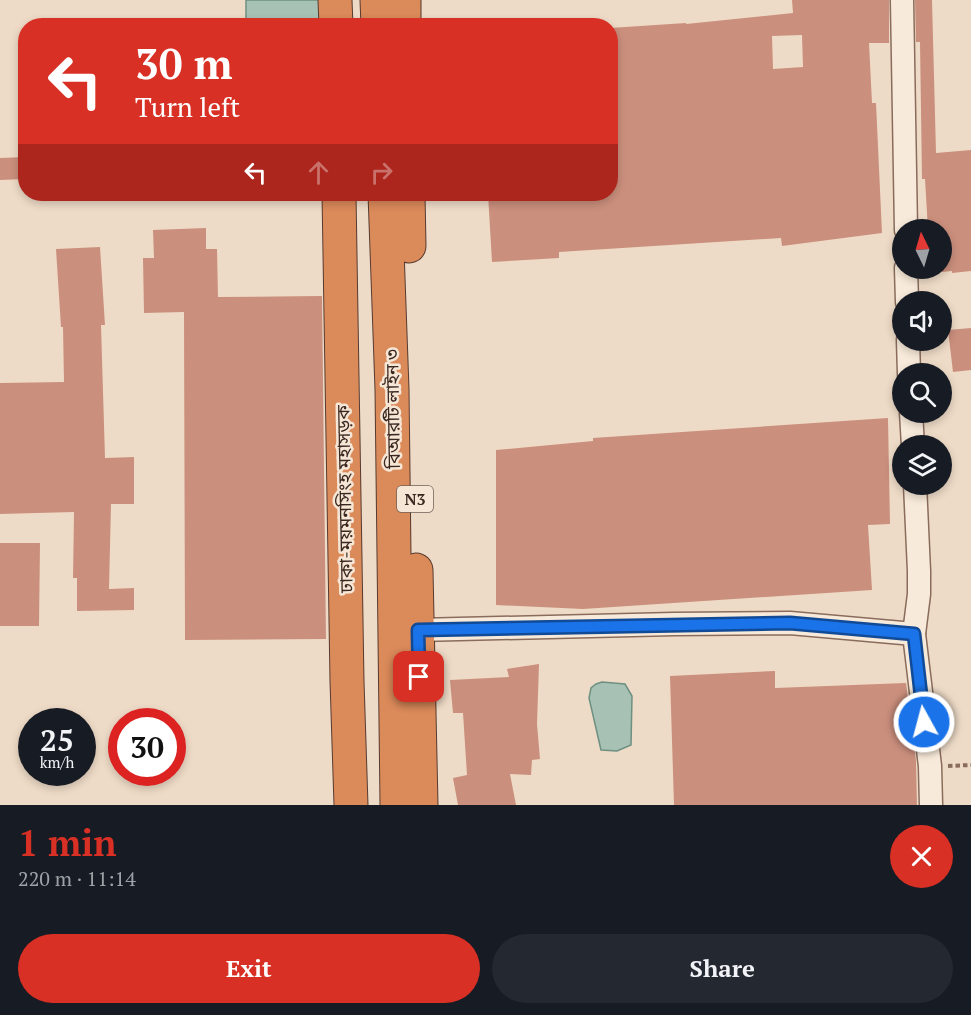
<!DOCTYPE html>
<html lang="en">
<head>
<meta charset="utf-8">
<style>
  body { margin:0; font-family:"PT Serif","Noto Sans Bengali",serif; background:#242831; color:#f1f3f6; height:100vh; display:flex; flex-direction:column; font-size:22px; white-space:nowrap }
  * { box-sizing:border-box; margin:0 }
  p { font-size:20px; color:#9ea1a6 }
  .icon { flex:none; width:33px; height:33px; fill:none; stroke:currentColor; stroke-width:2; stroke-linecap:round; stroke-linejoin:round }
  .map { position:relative; height:805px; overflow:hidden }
  .panel { display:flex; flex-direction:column; background:#171b24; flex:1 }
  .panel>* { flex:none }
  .top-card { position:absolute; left:18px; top:18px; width:600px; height:183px; border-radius:24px; box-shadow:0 3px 9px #0003; background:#d93025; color:#fff; overflow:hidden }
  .needle { width:39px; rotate:355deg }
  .tools { position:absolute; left:892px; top:219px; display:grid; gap:12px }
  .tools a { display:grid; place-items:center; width:60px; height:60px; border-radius:50%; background:#171b24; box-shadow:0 3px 9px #0003; font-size:30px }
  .speed { position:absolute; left:18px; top:708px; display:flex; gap:12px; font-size:30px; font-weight:700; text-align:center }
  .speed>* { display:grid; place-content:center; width:78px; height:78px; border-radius:50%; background:#171b24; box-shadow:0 3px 9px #0003; line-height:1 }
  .speed small { font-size:15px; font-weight:400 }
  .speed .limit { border:9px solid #d22; background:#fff; color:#111 }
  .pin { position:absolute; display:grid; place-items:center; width:51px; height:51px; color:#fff; margin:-26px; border-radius:12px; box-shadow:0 3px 9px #0006 }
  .me { position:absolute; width:66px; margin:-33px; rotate:353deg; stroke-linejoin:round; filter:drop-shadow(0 0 4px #0008) }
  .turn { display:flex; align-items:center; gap:21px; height:126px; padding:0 18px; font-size:27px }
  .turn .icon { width:78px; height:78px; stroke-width:2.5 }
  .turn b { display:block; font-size:42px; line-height:51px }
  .lanes { display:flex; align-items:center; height:57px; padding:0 18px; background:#0003; justify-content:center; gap:30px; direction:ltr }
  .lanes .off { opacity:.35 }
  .round { display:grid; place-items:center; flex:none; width:63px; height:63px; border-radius:32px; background:#242831 }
  .head { display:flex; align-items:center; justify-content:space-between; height:102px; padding:0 18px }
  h1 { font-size:36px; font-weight:700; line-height:45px; color:#d93025 }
  .cta { display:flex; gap:12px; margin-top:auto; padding:12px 18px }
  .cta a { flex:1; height:69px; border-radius:36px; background:#d93025; color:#fff; font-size:24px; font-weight:700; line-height:69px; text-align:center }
  .cta a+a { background:#242831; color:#f1f3f6 }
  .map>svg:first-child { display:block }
  .water { fill:#a8c1b5; stroke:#6e9081; stroke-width:1.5 }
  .building { fill:#cb8f7d; fill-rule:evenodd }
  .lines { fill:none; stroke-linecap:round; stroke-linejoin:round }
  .minor-casing { stroke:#896c5c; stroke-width:25 }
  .highway-casing { stroke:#573b30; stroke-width:35 }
  .path { stroke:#896c5c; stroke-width:4; stroke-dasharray:4.5 3; stroke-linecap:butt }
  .minor { stroke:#f8eada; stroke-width:22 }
  .highway { stroke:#db8a5a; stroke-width:33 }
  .route-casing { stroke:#114b97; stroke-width:15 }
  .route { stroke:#1a73e8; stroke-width:10 }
  .labels { text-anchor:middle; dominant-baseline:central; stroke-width:5; stroke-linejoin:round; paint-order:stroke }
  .shield { fill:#f5e6d6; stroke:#726057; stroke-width:1.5 }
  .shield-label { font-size:16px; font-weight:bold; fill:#3a2720 }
  .street-label { font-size:18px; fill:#3a2720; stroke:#f5e6d6 }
</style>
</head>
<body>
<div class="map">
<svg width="971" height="805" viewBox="0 0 971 805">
  <rect width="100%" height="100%" fill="#eedbc7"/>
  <g class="water">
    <path d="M246,0H322V24L246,25Z"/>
    <path d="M602,682L625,684L632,696L631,745L617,751L601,750L589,698L591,688L596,684Z"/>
  </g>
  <g class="building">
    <path d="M792,0H889V43H869L872,103H876L882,233L782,246L781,238L559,252V258L492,262L488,194H610V28L686,23V24L793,13ZM802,35L803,67L773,69L772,36Z"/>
    <path d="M915,0H932L936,153L971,150V271L952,273V271L942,272V230H928L925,179H922L920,42H916Z"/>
    <path d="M26,157V179L0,180V158Z"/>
    <path d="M206,228V249H217L218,297L322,296L326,639L185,640L184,312L144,313L143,258H154L153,230Z"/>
    <path d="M100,247L105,325H101L105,458L134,457V504H111L109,589L134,588V610L77,611V578H73L74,512L0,514V383L64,382L63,327H61L56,249Z"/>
    <path d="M971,328V370L953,372L948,330Z"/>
    <path d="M888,418L890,524L868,525L872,590L583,609L496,605V450L593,441V438Z"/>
    <path d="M0,543H40L39,626H0Z"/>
    <path d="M539,664L537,724L540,759L532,760L531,775L510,774L516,805H458L453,778L467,775L463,713H453L450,680L509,677L507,669Z"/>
    <path d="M775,671V688L906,683L916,761L917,805H674L670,676Z"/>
  </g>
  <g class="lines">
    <g class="minor-casing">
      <g id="minor">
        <path d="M902,0L906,230"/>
        <path d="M906,268L907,302"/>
        <path d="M908,340L909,374"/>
        <path d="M911,412L913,446"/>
        <path d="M418,630L674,624L790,623L914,634L919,594V571L915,484"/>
        <path d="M914,634L930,766L931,805"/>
      </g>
    </g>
    <g class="highway-casing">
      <g id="highway">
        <path d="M335,0L336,26"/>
        <path d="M377,0L378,26"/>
        <path d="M404,0V26"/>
        <path d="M339,194L347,681L351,805"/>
        <path d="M385,194L392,389L397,805"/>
        <path d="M408,194L409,246"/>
        <path d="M416,570L421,805"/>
      </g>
    </g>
    <path class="path" d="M948,766L971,765"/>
    <use href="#minor" class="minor"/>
    <use href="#highway" class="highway"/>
  </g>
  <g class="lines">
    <g class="route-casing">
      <path id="route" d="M419,677L418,630L790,623L914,634L924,722"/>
    </g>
    <use href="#route" class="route"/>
  </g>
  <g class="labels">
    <rect class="shield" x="397" y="486" width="36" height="26" rx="4.5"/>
    <g class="shield-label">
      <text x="415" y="499">N3</text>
    </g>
    <g class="street-label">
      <text transform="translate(392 409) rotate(-91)">বিআরটি লাইন ৩</text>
      <text transform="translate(344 499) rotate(-91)">ঢাকা-ময়মনসিংহ মহাসড়ক</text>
    </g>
  </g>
</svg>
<div class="tools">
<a><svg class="needle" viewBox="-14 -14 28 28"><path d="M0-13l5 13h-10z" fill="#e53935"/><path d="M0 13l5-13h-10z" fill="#9ea1a6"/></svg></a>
<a><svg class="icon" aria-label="sound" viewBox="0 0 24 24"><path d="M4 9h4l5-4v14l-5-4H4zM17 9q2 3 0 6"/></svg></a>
<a><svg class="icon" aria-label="search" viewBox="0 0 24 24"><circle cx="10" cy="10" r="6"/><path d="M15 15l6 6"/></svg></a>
<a><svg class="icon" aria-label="layers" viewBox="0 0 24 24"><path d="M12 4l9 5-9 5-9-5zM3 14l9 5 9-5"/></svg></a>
</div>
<div class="speed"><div>25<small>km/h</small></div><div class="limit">30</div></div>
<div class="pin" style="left:419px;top:677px;background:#d93025"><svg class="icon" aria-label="arrive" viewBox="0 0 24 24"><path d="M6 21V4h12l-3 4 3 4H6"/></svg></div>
<svg class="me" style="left:924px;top:722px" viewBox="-20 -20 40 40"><circle r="17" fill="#1a73e8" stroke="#fff" stroke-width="3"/><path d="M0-11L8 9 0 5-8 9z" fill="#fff"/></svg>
<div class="top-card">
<div class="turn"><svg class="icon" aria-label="left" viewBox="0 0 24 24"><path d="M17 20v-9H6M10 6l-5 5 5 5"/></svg><div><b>30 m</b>Turn left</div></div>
<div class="lanes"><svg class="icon" aria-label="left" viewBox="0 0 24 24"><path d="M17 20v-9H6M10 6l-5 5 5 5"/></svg><svg class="icon off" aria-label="ahead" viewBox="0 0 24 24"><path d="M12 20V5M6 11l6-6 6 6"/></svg><svg class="icon off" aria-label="right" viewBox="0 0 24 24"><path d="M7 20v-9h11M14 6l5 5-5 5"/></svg></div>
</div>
</div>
<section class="panel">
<div class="head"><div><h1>1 min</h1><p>220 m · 11:14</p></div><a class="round" style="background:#d93025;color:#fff"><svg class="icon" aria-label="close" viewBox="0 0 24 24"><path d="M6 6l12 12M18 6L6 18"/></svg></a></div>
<div class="cta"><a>Exit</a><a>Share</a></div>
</section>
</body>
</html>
